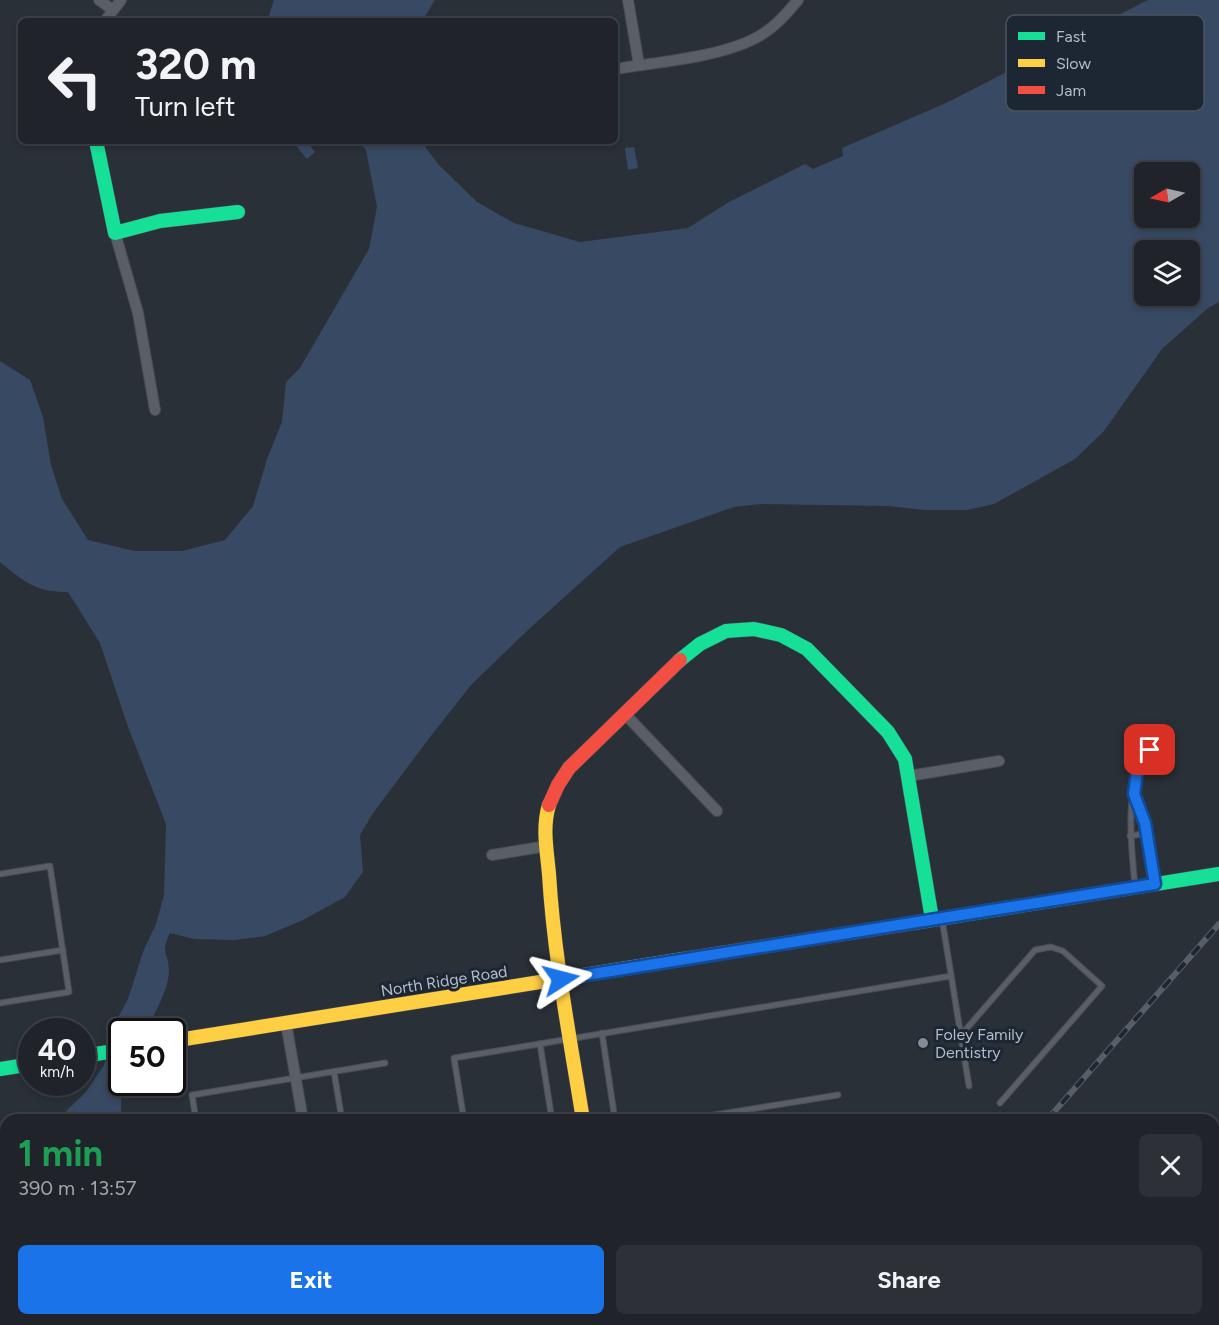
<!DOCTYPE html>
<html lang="en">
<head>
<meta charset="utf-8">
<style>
  body { margin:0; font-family:Figtree,sans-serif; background:#2d3036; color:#f1f3f6; height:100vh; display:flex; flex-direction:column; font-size:22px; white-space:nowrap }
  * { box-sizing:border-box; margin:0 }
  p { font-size:20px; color:#a2a4a8 }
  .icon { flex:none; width:33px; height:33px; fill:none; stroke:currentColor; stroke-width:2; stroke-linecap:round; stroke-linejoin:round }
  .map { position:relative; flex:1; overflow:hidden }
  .side { position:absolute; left:0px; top:1114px; width:1220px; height:212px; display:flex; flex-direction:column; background:#20242a; border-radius:18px 18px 0 0; box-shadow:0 3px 9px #0003,0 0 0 2px #3d4147 }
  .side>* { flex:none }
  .top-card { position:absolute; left:18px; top:18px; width:600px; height:126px; border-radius:9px; box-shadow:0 3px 9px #0003,0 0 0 2px #3d4147; background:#20242a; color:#f1f3f6; overflow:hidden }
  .needle { width:39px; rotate:261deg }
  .controls { position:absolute; left:1134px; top:162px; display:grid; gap:12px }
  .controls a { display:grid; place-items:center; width:66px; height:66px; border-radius:9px; background:#20242a; box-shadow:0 3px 9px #0003,0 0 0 2px #3d4147; font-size:30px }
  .speed { position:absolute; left:18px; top:1018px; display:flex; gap:12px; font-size:30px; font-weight:700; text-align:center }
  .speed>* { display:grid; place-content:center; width:78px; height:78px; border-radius:50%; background:#20242a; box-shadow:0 3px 9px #0003,0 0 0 2px #3d4147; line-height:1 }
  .speed small { font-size:15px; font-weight:400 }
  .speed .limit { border:3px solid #111; border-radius:9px; background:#fff; color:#111 }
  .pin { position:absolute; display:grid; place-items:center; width:51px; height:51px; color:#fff; margin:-26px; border-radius:12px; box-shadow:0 3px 9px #0006 }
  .me { position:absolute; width:66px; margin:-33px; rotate:81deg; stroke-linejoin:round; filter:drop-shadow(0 0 4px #0008) }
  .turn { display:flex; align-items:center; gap:21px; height:126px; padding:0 18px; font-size:27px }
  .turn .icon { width:78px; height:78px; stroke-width:2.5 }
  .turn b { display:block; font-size:42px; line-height:51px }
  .round { display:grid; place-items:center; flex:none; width:63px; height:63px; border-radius:9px; background:#2d3036 }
  .summary { display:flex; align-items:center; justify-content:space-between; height:102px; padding:0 18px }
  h1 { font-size:36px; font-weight:700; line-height:45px; color:#1e9e55 }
  .primary-button { display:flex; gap:12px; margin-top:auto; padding:12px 18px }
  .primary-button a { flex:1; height:69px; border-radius:9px; background:#1a73e8; color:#fff; font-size:24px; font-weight:700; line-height:69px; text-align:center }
  .primary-button a+a { background:#2d3036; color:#f1f3f6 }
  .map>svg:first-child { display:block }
  .water { fill:#384963; fill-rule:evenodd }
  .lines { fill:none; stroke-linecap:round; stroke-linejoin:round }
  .lane-casing { stroke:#484c53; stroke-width:7 }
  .street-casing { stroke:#484c53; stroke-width:12 }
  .fast-casing { stroke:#484c53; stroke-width:15 }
  .slow-casing { stroke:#484c53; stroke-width:15 }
  .jam-casing { stroke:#484c53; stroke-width:15 }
  .lane { stroke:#5a5e66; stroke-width:5 }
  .street { stroke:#5a5e66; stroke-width:10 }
  .fast { stroke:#16e098; stroke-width:14 }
  .slow { stroke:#ffcf43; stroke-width:14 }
  .jam { stroke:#f24e42; stroke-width:14 }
  .rail-casing { stroke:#595d64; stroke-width:6 }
  .rail { stroke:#1d2633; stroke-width:4; stroke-dasharray:11; stroke-linecap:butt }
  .route-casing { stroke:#114b97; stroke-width:15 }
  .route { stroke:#1a73e8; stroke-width:10 }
  .poi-dot { fill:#848b96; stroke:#1d2633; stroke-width:2 }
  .labels { text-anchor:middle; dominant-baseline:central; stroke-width:6; stroke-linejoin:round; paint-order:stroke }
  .street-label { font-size:16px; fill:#b4bcc9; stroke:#1d2633 }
  .poi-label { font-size:16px; fill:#b4bcc9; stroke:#1d2633; text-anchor:start }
  .key { fill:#1d2633; stroke:#4a5360; stroke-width:1.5 }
  .key-label { font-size:16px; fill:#b4bcc9 }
</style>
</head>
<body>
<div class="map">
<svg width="1219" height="1325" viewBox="0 0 1219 1325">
  <rect width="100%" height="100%" fill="#2a3038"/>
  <g class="water">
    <path d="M274,0H435L422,21H267Z"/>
    <path d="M1148,0H1219V302L1208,308L1162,349L1104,431L1075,459L994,504L967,510H925L887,506L761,504L734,507L620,547L529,629L471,685L427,741L373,813L360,835L363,872L345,897L301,921L265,936L234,940L194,939L170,933C160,954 168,951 169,970C169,990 154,1013 146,1032H122L121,1116L119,1120H61L68,1109L86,1092L104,1065L113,1027L128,999L143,952L156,924L164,895L166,824L128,727L100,643L68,592C35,592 25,582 0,562V361L30,380L43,417L51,465L62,499L88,540L134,551H182L225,540L253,506L267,459L282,422L286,382L300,368L369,249L377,207L366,150L359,141H421L438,164L477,202L514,223L580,242L688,228L729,202L805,164L813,169L843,156L842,148L946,103ZM1144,172H1190V218H1144ZM1144,250H1190V296H1144Z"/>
    <path d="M292,141H306L315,152L307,159Z"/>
    <path d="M634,147L638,168L628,170L625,148Z"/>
    <path d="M6,1159V1320H41V1325H0V1162Z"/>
  </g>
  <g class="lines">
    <g class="lane-casing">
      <g id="lane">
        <path d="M1135,795L1145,823L1155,882"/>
        <path d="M1130,836L1147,833"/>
        <path d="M0,874L50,866L69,992L0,1003"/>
        <path d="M1135,886C1131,842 1123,787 1150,750"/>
        <path d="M942,919L969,1086"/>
        <path d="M0,960L63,950"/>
        <path d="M602,1033L615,1120"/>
        <path d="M961,1035L1035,950L1051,947L1063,951L1102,986L1000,1103"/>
        <path d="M540,1044L552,1120"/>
        <path d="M334,1072L342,1120"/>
        <path d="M196,1120L192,1095L385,1063"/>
        <path d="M464,1120L454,1058L951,976"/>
        <path d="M554,1120L582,1116"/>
        <path d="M683,1120L838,1095"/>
        <path d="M295,1320L296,1325"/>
        <path d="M407,1320L408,1325"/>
        <path d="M471,1320L472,1325"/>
        <path d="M565,1320L566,1325"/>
        <path d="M681,1320L686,1325"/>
        <path d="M717,1325L721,1320"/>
        <path d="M799,1325L803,1320"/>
      </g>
    </g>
    <g class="street-casing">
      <g id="street">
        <path d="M99,0L113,10"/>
        <path d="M628,0L639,65"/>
        <path d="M105,21L121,0"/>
        <path d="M615,69C657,62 725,57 761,35C776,26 787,13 798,0"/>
        <path d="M115,233L138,313L155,410"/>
        <path d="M625,714L717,811"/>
        <path d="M909,776L999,761"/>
        <path d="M492,855L547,846"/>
        <path d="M286,1023L303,1120"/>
        <path d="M1214,1166L1219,1170"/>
        <path d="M1214,1282L1219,1278"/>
        <path d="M168,1320V1325"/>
        <path d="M337,1320V1325"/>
        <path d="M611,1325L612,1320"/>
        <path d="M1085,1325L1119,1320"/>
      </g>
    </g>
    <g class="fast-casing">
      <g id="fast">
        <path d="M96,141L115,233L160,221L238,212"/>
        <path d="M680,660L700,644L726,631L754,629L781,635L807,649L888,732L905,759L932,919"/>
        <path d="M913,923L1219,874"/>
        <path d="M82,1056L122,1050"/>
        <path d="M0,1069L32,1064"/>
      </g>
    </g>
    <g class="slow-casing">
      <g id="slow">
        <path d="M549,805C542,828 547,851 549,874C554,957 570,1038 583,1120"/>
        <path d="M172,1041L684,959"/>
      </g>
    </g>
    <g class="jam-casing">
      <g id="jam">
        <path d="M549,805L558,785L569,768L680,660"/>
        <path d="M684,959L913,923"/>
      </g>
    </g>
    <use href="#lane" class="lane"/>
    <use href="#street" class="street"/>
    <use href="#fast" class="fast"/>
    <use href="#slow" class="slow"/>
    <use href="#jam" class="jam"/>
    <g class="rail-casing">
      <g id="rail">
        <path d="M1047,1120L1219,924"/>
        <path d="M869,1325L873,1320"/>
      </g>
    </g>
    <use href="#rail" class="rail"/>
  </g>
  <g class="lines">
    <g class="route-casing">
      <path id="route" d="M561,979L1155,884L1145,823L1134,794L1137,772L1150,750"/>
    </g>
    <use href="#route" class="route"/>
  </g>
  <circle class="poi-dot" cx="923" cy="1043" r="6"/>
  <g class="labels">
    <g class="street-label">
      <text transform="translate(444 981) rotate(-9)">North Ridge Road</text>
    </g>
    <g class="poi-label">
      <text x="935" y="1034">Foley Family<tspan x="935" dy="18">Dentistry</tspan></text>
    </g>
  </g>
  <rect x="1006" y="15" width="198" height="96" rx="9" class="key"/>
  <rect x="1018" y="32" width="27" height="8" fill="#16e098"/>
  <rect x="1018" y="59" width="27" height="8" fill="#ffcf43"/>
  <rect x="1018" y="86" width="27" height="8" fill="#f24e42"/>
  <g class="key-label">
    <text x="1056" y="42">Fast</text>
    <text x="1056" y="69">Slow</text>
    <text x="1056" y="96">Jam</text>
  </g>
</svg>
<div class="controls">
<a><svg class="needle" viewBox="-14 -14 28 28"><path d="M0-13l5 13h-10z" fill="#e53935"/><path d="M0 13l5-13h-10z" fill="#a2a4a8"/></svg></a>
<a><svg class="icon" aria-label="layers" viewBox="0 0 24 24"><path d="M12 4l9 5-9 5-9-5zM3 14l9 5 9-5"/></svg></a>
</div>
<div class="speed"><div>40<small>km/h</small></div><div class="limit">50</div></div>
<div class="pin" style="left:1150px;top:750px;background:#d93025"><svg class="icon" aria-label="arrive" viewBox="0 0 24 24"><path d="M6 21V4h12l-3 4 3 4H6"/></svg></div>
<svg class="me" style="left:561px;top:979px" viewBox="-20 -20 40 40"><path d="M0-17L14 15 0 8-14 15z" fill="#1a73e8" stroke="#fff" stroke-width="4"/></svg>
<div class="top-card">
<div class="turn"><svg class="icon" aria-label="left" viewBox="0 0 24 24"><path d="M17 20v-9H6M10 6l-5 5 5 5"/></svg><div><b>320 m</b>Turn left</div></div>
</div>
<section class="side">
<div class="summary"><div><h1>1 min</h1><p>390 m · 13:57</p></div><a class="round"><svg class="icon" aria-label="close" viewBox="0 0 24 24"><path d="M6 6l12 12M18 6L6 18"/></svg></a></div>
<div class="primary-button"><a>Exit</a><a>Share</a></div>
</section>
</div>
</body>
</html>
